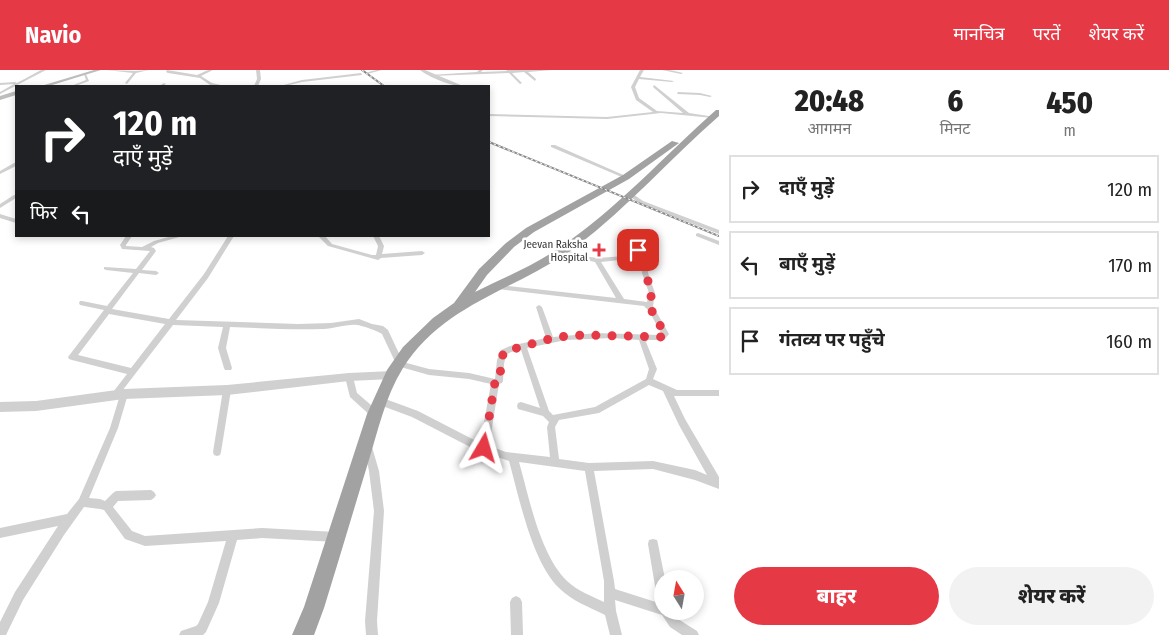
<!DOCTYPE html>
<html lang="hi">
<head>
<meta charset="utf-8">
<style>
  body { margin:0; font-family:"Fira Sans Condensed","Noto Sans Devanagari",sans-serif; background:#f2f2f2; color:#222; height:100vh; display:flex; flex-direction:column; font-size:19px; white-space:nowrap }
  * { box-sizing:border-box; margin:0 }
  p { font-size:16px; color:#767676 }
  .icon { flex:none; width:28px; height:28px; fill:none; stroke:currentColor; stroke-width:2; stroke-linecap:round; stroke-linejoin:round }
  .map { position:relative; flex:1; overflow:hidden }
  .side { display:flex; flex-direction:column; background:#fff; width:450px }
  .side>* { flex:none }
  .guide { position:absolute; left:15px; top:15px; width:475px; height:152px; border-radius:0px; box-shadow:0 2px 8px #0003; background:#202124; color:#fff; overflow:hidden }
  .needle { width:32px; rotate:349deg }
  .buttons { position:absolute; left:654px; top:500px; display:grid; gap:10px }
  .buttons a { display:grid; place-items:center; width:50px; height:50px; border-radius:50%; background:#fff; box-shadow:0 2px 8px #0003; font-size:25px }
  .pin { position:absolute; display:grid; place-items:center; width:42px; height:42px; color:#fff; margin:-21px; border-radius:10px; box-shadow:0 2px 8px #0006 }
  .me { position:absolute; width:55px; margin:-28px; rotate:7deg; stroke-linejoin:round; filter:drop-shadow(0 0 4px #0008) }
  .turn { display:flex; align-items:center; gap:18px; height:105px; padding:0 15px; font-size:22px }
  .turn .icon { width:65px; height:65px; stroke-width:2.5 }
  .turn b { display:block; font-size:35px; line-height:42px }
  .then { display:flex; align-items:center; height:48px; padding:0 15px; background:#0003; gap:10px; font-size:19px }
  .eta { display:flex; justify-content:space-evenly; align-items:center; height:85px; text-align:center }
  .eta b { font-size:30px; font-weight:800; line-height:35px }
  .primary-button { display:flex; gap:10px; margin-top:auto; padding:10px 15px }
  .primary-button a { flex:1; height:58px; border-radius:30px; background:#e63946; color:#fff; font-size:20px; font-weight:800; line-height:58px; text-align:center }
  .primary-button a+a { background:#f2f2f2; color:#222 }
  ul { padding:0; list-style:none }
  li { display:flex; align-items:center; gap:15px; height:68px; margin:0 10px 8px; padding:0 5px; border:2px solid #e0e0e0; border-radius:0px }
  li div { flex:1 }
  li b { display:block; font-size:19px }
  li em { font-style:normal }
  header { display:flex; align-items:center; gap:30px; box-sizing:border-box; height:70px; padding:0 25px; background:#e63946; color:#fff }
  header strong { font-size:24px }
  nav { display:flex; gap:28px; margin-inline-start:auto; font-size:18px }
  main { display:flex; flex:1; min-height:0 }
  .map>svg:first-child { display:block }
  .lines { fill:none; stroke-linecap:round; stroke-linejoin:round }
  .minor { fill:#d0d0d0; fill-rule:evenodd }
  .tertiary { fill:#d0d0d0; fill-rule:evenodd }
  .secondary { fill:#bdbdbd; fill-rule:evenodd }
  .trunk { fill:#a2a2a2; fill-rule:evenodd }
  .rail-casing { stroke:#888; stroke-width:2 }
  .rail { stroke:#fff; stroke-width:1; stroke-dasharray:2.5; stroke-linecap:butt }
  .route { stroke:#e63946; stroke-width:9; stroke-dasharray:0 16.2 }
  .poi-dot { fill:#e63946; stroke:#fff; stroke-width:2 }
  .labels { text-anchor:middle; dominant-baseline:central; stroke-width:5; stroke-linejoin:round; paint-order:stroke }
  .far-poi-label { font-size:11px; fill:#333; stroke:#fff; text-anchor:end }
</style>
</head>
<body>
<header>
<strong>Navio</strong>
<nav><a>मानचित्र</a><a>परतें</a><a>शेयर करें</a></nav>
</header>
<main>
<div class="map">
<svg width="719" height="565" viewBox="0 0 719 565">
  <rect width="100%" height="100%" fill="#fff"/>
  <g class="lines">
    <g class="minor">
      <path d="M41,0H46L0,24V22L14,14L0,15V13L15,12L17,13Z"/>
      <path d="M106,0L135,1L149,0L136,3L127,14L125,13L133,3Z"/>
      <path d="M167,0L197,5L208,0H213L201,6L212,13L225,16L210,15L200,8L168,3L166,2Z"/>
      <path d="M256,0H260L261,9L258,16H254L257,9Z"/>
      <path d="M376,0H382L367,4L365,3Z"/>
      <path d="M479,0H483L481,2L507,1L506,0H552L528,2L536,9L535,11L524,2L512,3L522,13L520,14L509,3L432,6L430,5L477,2Z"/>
      <path d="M640,0H644L640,7L674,11L672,12L639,9L635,17L639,28L657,41L683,43L653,17L654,15L689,43L715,47L713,48L661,43L607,49L489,46V44L607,47L653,42L636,30L631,17Z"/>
      <path d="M662,0H670L683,3L681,4Z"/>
      <path d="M361,3L362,5L302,12L285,16H280L302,10Z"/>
      <path d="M84,4H86L89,11L75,16H71L86,10Z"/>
      <path d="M164,13L166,14L163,16H159Z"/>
      <path d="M678,22L700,23L712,26L710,27L700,25L677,24Z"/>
      <path d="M551,75H555L628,107L624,108L551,77Z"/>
      <path d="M14,93H16V96L0,104V101Z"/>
      <path d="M630,122L643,131L719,160V164L639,133L628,125V123Z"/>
      <path d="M14,125H16V128L0,138V134Z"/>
      <path d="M698,163L719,171V175L696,166V164Z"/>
      <path d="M126,166H132L126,175V176L142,177L154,171L172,166H183L158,173L151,177L154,178L156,181L142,200L156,201L159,203L156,205L139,203L112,239L169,249L204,204L228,166H234L208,208L176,250L298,254L331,253L359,249L372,254L383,256L388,260L403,292L429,299L469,303L495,309L497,290L501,280L510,276L546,268L536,237L539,235L542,237L553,267L597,263L659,265L661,263L649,241L644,236L498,219L495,217L498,215L616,228L595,192L581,189L560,181L563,179L584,186L597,188L625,186L632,179L634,178L648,180V203L655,223L653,236L669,264L664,270H648L646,272L657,299L653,309L677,320H719V326H674L685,349L719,407V419L695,410L653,399L594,401L614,511L615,519L662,534V541H673L678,549L697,561L699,565H682L670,557L662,545L615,530L616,541L622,565H610L605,545C589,537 572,531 559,518C532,492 519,427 509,391L474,379L412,347L377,334L376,331L377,328L380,327L418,341L480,373L491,314L469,309L429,305L397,296L382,264C380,262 361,255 357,255C346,254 334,259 323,259C292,260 261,258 230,257L226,278L232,298L231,300H225L224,298L218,278L223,257L173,255L122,321L127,322L128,324L118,358L89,428L100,429L105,431L113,423L116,421L151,420L154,422L156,425L154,428L151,430L118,431L113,437L132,461L145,466L262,458L336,462L340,463L341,467L340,471L336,472L262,468L237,470L219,533L206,562L203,565H179L181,561L196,556L198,554L208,532L226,471L145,476L125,469L104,440L100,439L84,437L64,465L23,530L6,565H0V552L15,522L58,456L0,468V458L67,444L79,429L110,358L120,325C117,328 116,330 111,328L110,326L127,304L72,290L69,289L68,287L104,240L80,235L79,233L80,231H82L107,236L133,203L106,200L104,199V197L136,199L150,181L122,179L120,175ZM636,182L643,183L642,203L649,223L647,232L624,229L601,192L629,189ZM109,244L165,254L131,298L78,285ZM612,268L639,270L649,299L646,309L595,337L553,345L549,341L527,278L566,270ZM521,280L540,338L521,332L518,333L517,336L518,339L543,346L549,352L547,357L550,387L506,382L489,376L499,314L502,313L503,311L504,294L506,285L511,282ZM649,315L663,321L679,355L707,405L695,400L653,391L589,393L559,389L555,357L559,350L599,343ZM519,392L585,401L604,511V532C591,526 578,521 567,511C540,485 529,427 519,392Z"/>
      <path d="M318,166H325L332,174L372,185H376L378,176L373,166H379L384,176L382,184L422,181L425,183L422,185L381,188L378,190L328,176Z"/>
      <path d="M349,304L352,305L353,307L357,323L378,341L379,344L378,347L375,348L372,347L350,327L345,307L346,305Z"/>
      <path d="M227,317L230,318L231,320L221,382L220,385L217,386L214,385L213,382L223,320L224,318Z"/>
      <path d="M368,373L371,374L372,377L379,401L384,441L377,551L378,565H366L365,551L374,441L369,401L364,377L365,374Z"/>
      <path d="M653,469L657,470L658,474L665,509H662V528L658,526L656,522L648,474L649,470Z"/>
      <path d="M516,526L520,528L522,532L523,565H511L510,532L512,528Z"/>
    </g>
    <g class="tertiary">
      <path d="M420,0H425L463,16C453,17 428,7 420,0Z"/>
      <path d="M0,144L16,149V153L0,148Z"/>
      <path d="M392,301L396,302L397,305L396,308L392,309L349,311L227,325L124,329L36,341L0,342V332L36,331L124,319L227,315L349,303Z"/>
    </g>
    <g class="secondary">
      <path d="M94,0H101L49,16H41Z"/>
      <path d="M16,21V25L0,30V26Z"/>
    </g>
    <path class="trunk" d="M716,40H719V46C671,88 628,137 577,176C518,220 445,232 403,298C385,327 378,361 368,393C353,442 339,490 324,538L314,565H292L304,537L367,344L387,300L403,277L433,248L454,233L479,199L506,173L526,158L623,105L672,71L679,73L629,109L534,162L514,177L487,205L475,222C503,208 533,196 559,178C617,139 664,86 716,40Z"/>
    <g class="rail-casing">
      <g id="rail">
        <path d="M362,0L384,16"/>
        <path d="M489,72L719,166"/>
      </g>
    </g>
    <use href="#rail" class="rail"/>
  </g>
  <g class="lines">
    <path class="route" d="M484,378L495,312L499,311L503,284L506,281L557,267L583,265L664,267L665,264L649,236L652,222L645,203L648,183L638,180"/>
  </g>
  <path class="poi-dot" d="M596.5 172.5h5v5h5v5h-5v5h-5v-5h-5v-5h5z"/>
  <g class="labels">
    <g class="far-poi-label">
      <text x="588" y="174">Jeevan Raksha<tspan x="588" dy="13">Hospital</tspan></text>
    </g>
  </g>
</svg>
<div class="buttons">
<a><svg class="needle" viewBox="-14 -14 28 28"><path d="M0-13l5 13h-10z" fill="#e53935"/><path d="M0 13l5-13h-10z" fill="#767676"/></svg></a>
</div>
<div class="pin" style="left:638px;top:180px;background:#d93025"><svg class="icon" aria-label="arrive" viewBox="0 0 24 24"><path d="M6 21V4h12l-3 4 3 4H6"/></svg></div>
<svg class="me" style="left:484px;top:378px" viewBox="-20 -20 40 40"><path d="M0-17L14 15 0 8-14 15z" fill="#e63946" stroke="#fff" stroke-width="4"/></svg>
<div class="guide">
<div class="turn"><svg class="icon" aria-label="right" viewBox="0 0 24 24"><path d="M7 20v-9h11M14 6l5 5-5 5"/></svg><div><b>120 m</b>दाएँ मुड़ें</div></div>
<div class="then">फिर<svg class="icon" aria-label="left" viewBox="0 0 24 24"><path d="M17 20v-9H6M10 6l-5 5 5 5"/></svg></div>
</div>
</div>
<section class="side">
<div class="eta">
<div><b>20:48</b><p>आगमन</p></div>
<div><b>6</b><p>मिनट</p></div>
<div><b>450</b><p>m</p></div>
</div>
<ul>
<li><svg class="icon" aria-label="right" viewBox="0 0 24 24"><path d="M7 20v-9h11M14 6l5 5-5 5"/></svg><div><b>दाएँ मुड़ें</b></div><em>120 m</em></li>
<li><svg class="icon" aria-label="left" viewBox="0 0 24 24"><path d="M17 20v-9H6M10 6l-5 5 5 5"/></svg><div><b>बाएँ मुड़ें</b></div><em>170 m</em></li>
<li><svg class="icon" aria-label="arrive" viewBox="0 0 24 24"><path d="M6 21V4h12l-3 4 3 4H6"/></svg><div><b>गंतव्य पर पहुँचे</b></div><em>160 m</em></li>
</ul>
<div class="primary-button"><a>बाहर</a><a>शेयर करें</a></div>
</section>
</main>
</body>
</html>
